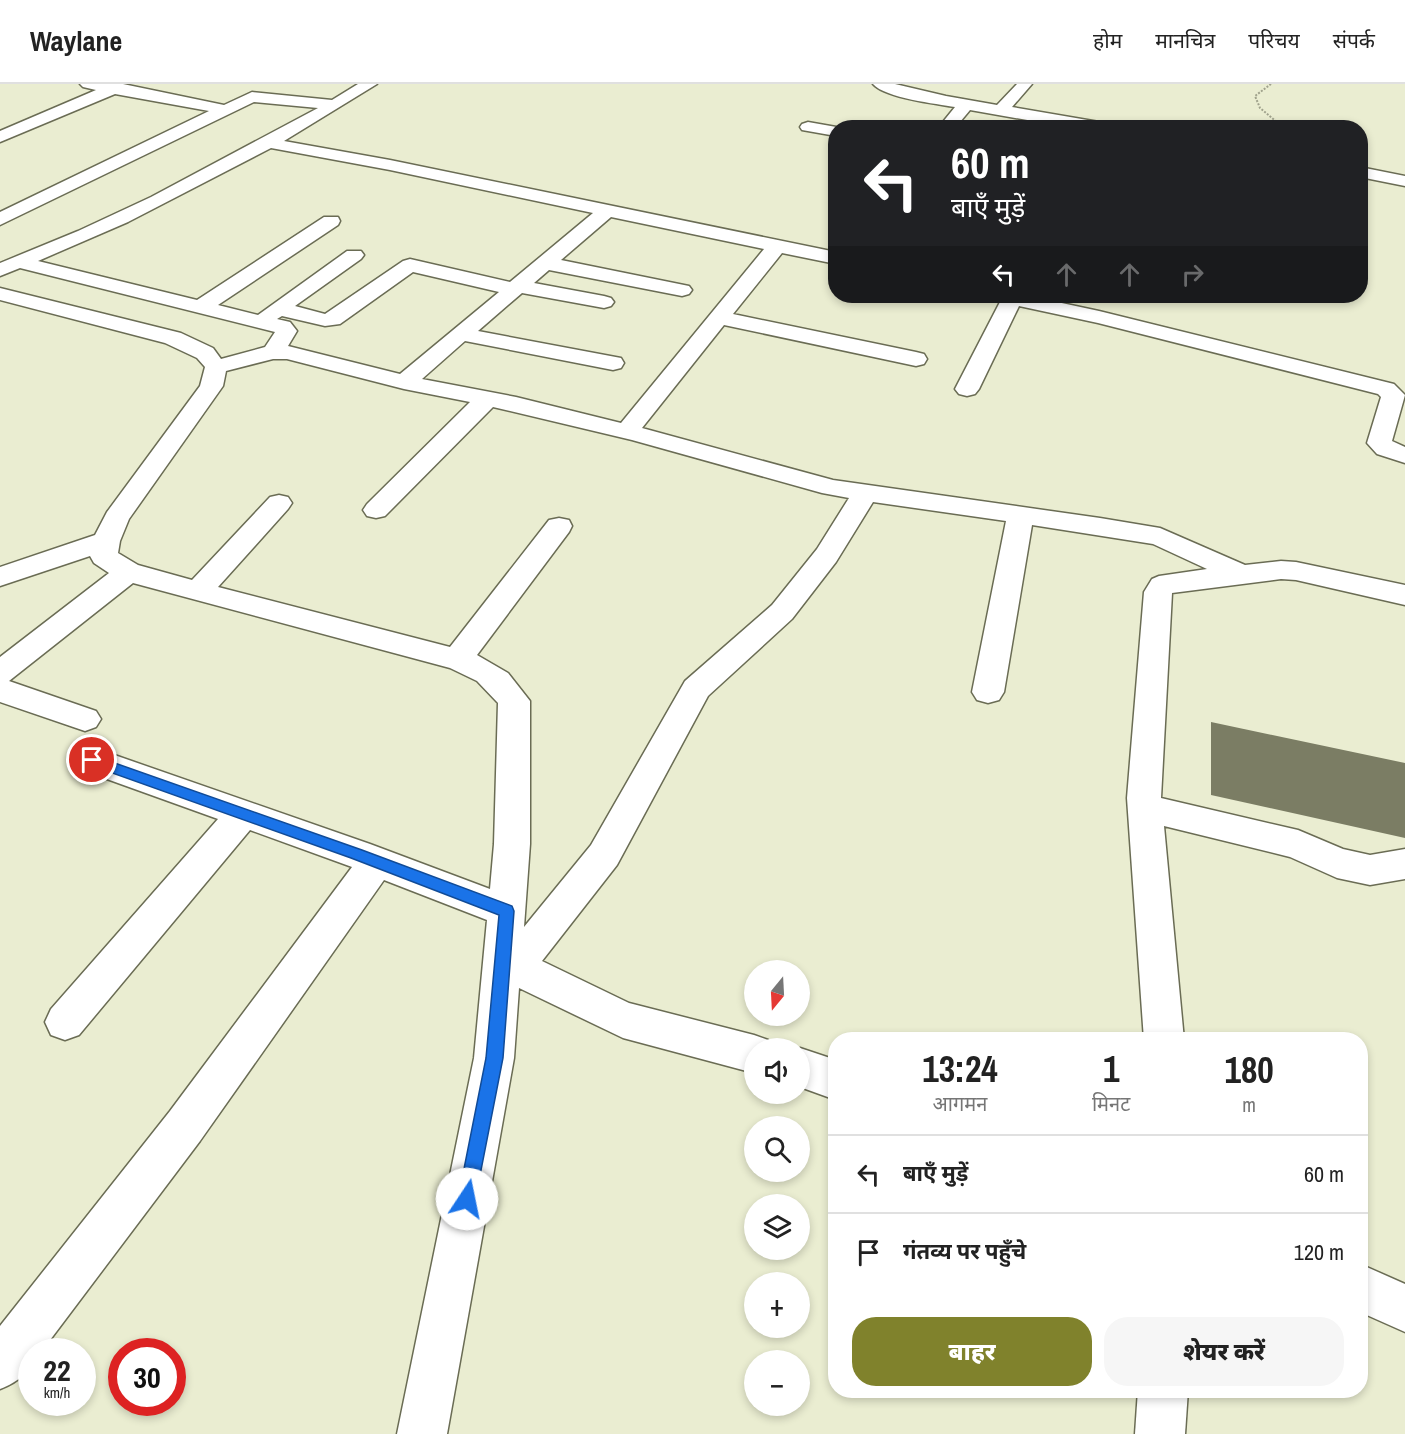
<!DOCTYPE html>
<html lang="hi">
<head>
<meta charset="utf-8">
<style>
  body { margin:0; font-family:"Archivo Narrow","Noto Sans Devanagari",sans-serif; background:#f6f6f6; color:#222; height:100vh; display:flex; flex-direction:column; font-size:22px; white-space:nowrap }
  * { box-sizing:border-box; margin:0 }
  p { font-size:20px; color:#767676 }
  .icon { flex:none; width:33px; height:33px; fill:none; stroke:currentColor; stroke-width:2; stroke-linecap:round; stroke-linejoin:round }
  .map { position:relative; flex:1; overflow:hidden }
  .side { position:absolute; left:828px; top:948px; width:540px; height:366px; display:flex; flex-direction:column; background:#fff; border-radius:24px; box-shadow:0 3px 9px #0003 }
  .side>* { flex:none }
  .top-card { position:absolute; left:828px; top:36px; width:540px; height:183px; border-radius:24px; box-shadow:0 3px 9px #0003; background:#202124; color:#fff; overflow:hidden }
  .needle { width:39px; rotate:198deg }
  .fabs { position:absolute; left:744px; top:876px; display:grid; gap:12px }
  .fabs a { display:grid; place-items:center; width:66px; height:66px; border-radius:50%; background:#fff; box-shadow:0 3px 9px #0003; font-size:30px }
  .speed { position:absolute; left:18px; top:1254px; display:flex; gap:12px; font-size:30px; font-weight:700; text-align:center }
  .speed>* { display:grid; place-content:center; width:78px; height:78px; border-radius:50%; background:#fff; box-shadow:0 3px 9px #0003; line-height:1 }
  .speed small { font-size:15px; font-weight:400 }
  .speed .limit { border:9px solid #d22; background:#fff; color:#111 }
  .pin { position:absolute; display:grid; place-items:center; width:51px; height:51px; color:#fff; margin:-26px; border:3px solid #fff; border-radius:50%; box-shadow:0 2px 6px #0007 }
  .me { position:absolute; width:66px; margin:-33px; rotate:11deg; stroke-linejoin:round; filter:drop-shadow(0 0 4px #0008) }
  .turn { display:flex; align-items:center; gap:21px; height:126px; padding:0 24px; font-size:27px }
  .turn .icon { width:78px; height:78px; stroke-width:2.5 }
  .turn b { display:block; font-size:42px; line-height:51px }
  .lanes { display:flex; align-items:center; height:57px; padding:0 24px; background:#0003; justify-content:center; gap:30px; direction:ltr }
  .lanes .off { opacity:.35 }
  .eta { display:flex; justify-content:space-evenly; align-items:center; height:102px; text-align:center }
  .eta b { font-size:36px; font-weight:800; line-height:42px }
  .button { display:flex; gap:12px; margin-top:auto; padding:12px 24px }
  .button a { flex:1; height:69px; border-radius:24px; background:#80822c; color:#fff; font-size:24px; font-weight:800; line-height:69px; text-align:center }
  .button a+a { background:#f6f6f6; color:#222 }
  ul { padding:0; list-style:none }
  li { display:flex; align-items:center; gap:18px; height:78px; padding:0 24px; border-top:2px solid #e0e0e0 }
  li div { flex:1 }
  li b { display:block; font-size:22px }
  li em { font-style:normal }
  header { display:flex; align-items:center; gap:36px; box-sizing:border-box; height:84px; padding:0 30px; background:#fff; border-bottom:2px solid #e0e0e0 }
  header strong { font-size:28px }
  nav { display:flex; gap:33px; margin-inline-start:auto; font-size:21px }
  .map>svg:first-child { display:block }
  .building { fill:#7b7d64 }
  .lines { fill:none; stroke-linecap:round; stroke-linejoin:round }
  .minor-casing { stroke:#6a6c54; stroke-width:3 }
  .path { stroke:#a0a28c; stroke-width:2; stroke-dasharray:2 1.5; stroke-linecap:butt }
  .minor { fill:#fff; fill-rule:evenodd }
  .route { fill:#1a73e8; stroke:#114b97; stroke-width:1.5 }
</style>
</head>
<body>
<header>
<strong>Waylane</strong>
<nav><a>होम</a><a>मानचित्र</a><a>परिचय</a><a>संपर्क</a></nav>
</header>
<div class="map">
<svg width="1405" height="1350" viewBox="0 0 1405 1350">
  <rect width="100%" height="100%" fill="#eaedd1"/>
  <path class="building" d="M1211,638L1405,679V754L1211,711Z"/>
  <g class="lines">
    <g class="minor-casing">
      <g id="minor">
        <path d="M80,0H123L224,21L252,8L332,16L358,0H377L284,57L390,76L836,168V180L782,169L733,230L916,268L924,270L927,275L924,280L916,282L724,241L642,344L833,396L1100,434L1160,444L1245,481L1281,477L1296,478L1405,501V521L1296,496L1281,495L1172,509L1161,714L1298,746L1343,765L1370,771L1405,765V795L1370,801L1337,794L1290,773L1164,742L1184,956H1144L1127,714L1144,508L1152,495L1159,492L1207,485L1153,460L1032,441L1004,608L999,616L988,619L977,616L972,608L1006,437L873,418L836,478L792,535L708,612L617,781L542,877L629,919L754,951L768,956L772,964H754V989L623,954L519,904L514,974L447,1350H397L474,974L487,836L384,796L200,1057L41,1268H32C32,1288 18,1298 0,1305V1242L170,1027L352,783L250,746L79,951L65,956L51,951L45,938L51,925L218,735L79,685L74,676L79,667L91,663L103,667L370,760L490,805L494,760L498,619L477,597L450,584L133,499L9,597L96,627L101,635L96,643L85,647L0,618V573L109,489L94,479L90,472L0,502V483L95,451L107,428L200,302L205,283L197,274L165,259L0,216V204L181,249L213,264L221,275L265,263L275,248L20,184L0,192V179L78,147L151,113L318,24L254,18L0,141V128L209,27L115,10L0,58V47L96,6L83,3ZM271,64L390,86L593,129L510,198L410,175L403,177L325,230L295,222L361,175L364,171L361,167H347L258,231L218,221L338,141L340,137L338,133H324L197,216L38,177L128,138ZM611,133L764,165L621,339L516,313L422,295L465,257L613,286L621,284L624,279L621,274L478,247L522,209L604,224L611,222L614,218L611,214L604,212L534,199L549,186L682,212L689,210L692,206L689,202L561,176ZM413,188L499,208L400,290L288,262L297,247L290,238L277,235L282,232L325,242L340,240ZM273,275H287L404,305L470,318L367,420L363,426L367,432L376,434L385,432L493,323L632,356L822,409L849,414L817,465L772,521L685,597L591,761L524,843L530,760V617L508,589L477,571L569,448L572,442L569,436L559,434L549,436L450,563L218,503L288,425L292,419L288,413L279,411L270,413L192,496L138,481L118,469L120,457L129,435L223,302L226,287Z"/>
        <path d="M873,0H895L946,12L997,21L1017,0H1032L1012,23L1105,39L1113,44H1073L970,26L955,44H938L955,23C937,20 885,14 873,0Z"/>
        <path d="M808,38L842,44H836V52L802,46L800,43L802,40Z"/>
        <path d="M1360,83L1405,92V102L1360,93Z"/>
        <path d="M992,212H1029L1099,227L1394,300L1405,311L1392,357L1405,363V379L1377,370L1367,359L1381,313L1378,310L1098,239L1019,222L979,305L975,310L967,312L959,310L955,305L1000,218L995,216Z"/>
        <path d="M800,964L836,976V1016L800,1003Z"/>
        <path d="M1360,1180L1405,1200V1248L1360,1228Z"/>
        <path d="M1138,1306H1188L1185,1350H1135Z"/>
      </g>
    </g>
    <path class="path" d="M1271,0L1255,12L1260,24L1284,44"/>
    <use href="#minor" class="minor"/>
  </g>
  <path class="route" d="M92,671L362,766L512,822L514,827L503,974L474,1122L467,1124L461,1122L458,1115L486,974L499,831L351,774L87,680L85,676L87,672Z"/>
</svg>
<div class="fabs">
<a><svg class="needle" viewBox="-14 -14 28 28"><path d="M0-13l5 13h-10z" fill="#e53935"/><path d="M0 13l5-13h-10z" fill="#767676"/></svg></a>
<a><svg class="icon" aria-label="sound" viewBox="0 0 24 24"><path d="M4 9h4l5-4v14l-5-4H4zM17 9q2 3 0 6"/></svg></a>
<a><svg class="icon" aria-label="search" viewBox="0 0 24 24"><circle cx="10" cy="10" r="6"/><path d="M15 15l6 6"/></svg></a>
<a><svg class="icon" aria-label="layers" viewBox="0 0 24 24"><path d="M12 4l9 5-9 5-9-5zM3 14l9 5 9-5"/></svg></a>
<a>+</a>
<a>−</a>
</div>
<div class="speed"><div>22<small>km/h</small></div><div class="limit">30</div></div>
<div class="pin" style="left:92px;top:676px;background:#d93025"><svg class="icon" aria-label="arrive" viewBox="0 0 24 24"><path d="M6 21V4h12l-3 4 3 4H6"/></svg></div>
<svg class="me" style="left:467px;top:1115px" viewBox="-20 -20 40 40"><circle r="19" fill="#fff"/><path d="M0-13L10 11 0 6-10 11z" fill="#1a73e8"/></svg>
<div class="top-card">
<div class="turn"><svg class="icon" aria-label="left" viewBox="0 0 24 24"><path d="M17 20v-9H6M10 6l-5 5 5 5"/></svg><div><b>60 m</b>बाएँ मुड़ें</div></div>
<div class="lanes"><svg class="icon" aria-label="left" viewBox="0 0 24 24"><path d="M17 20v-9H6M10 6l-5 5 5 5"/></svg><svg class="icon off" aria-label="ahead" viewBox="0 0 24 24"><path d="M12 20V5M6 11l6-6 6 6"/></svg><svg class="icon off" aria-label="ahead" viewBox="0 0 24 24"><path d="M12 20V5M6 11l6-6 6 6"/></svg><svg class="icon off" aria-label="right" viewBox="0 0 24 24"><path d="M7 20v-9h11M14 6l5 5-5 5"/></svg></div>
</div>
<section class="side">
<div class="eta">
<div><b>13:24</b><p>आगमन</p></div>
<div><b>1</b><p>मिनट</p></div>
<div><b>180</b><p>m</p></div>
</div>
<ul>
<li><svg class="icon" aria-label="left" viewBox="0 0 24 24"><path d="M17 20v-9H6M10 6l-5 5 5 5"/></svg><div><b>बाएँ मुड़ें</b></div><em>60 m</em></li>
<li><svg class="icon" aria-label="arrive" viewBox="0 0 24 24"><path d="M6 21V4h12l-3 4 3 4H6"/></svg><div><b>गंतव्य पर पहुँचे</b></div><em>120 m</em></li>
</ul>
<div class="button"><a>बाहर</a><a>शेयर करें</a></div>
</section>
</div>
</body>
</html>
